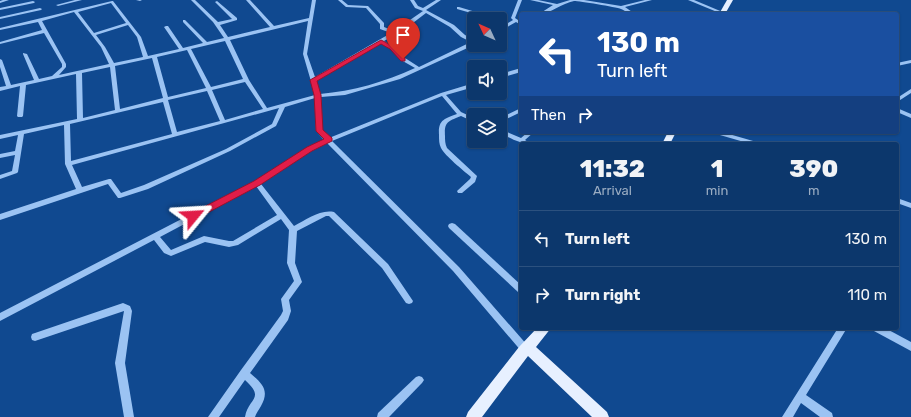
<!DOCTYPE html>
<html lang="en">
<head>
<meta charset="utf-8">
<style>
  body { margin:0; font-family:Rubik,sans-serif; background:#153f72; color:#f1f3f6; height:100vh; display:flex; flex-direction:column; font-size:15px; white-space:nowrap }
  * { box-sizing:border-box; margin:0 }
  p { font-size:13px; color:#9aacc2 }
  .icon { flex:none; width:22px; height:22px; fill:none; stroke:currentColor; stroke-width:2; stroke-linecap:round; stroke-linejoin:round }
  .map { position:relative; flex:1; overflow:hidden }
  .sheet { position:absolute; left:519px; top:142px; width:380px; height:188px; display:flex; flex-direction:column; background:#0c376c; border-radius:4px; box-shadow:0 1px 3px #0004,0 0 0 1px #2c517f }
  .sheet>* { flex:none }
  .banner { position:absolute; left:519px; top:12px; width:380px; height:122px; border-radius:4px; box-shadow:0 1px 3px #0004,0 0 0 1px #2c517f; background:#1a4fa0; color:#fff; overflow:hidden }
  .needle { width:26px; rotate:314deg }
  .fabs { position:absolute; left:467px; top:12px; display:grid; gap:8px }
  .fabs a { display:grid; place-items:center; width:40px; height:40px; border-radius:4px; background:#0c376c; box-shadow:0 1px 3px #0004,0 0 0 1px #2c517f; font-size:20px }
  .pin { position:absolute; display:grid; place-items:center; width:34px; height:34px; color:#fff; margin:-41px -17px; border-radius:50% 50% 50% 0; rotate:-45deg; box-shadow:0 0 4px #0007 }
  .pin .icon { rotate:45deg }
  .me { position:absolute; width:44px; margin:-22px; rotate:63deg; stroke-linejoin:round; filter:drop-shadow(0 0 3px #0008) }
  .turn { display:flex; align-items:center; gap:14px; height:84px; padding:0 12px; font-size:18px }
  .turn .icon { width:52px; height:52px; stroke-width:2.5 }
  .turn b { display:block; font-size:28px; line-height:34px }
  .then { display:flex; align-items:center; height:38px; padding:0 12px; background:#0003; gap:8px; font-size:15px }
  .eta { display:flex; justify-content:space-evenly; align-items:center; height:68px; text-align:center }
  .eta b { font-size:24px; font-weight:800; line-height:28px }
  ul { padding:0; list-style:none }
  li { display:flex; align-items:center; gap:12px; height:56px; padding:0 12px; border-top:1px solid #2c517f }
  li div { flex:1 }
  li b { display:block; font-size:15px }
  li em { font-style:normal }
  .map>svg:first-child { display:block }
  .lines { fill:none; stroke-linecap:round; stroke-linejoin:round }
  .minor { fill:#9bc3f3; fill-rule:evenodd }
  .major { fill:#e7f0ff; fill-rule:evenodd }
  .route { fill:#e11d48; stroke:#92132f }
</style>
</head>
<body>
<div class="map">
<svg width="911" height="417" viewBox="0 0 911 417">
  <rect width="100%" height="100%" fill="#104990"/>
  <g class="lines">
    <g class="minor">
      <path d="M3,0H9L0,3V1Z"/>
      <path d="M75,0H82L58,6L56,5Z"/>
      <path d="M136,0H142L140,1Z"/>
      <path d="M191,0H195L218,22L232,19L215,2L217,1L237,18V20L220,25L228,37L270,27L246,0H250L274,26L309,18L312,0H316L307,54L315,77L391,33L380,29V24L366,8L346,7L338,0H342L348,5L368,6L384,23V27L394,31L423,11L415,8L410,0H414L418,6L423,8L436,0H441L426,10L454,25L465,35L474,40V45L400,79L345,95L321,97L322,131L329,138L441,93L474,83V87L446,95L461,112L474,118V122L461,116C449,121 444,121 445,136C445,140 445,144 447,148L477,176L475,182L462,193H458L457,191L470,179L471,177C463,170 445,156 441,148C439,144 439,140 439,135C438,120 444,119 457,114L442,96L332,141L459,267L528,346L530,349L528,352L525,353L522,352L453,271L327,143L312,150L261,184L294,226C306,220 320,209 334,212L388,264L413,301L412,303L409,304L406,303L382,268L329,216H326L297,231L295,263L302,282L289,300L291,311L288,320L250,373C262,383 270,390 261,406C259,410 256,413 255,417H245C248,398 266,399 245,380L219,417H208L241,370L281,315L283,311L281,299L294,281L287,263L289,230L281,219L238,245L229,247L205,242L171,256L164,253L154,240L0,321V313L255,181L308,148L324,140L316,131L315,98L285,107L276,126L230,151L148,189L120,198H118L108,184L0,220V214L76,189L65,164L64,125L24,134L18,172L17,173L0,179V175L12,171L15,155L0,158V154L15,151L18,135L0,139V135L77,119L76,74L26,85L23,116L22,117H18L17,116L20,86L0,91V87L6,86L0,67V59L2,60L11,85L34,80L23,54V53L27,54L39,79L52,76L62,67V64L44,33L0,44V42L42,30L38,22L0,30V28L112,1H113L141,37L148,56L179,49L164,27L166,26H168L183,48L203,43L183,22V20H185L207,42L224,38L213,22ZM111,3L126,23L94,33L78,12ZM74,12L101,47L109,64L59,75L66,67V64L42,21ZM426,13L450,27L461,37L471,42L419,67L405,58L395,47L384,41L405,29ZM308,21L303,54L315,95L267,108L249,80L230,40ZM128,25L137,37L143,57L114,63L105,47L96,35ZM225,41L243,79L211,87L191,49ZM381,43L391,49L401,60L415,68C385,82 353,91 320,94L316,80ZM187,50L206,88L168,97L157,57ZM152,58L163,98L120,109L115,66ZM110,67L115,110L83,118L82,73ZM245,82L263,109L225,120L212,90ZM207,91L220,121L177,132L168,100ZM163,102L172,134L71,161L70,124ZM279,108L272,124L226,149L144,185L121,193L111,179H109L82,187L72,165ZM256,186L277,215L233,241H229L204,236L171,250L160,237Z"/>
      <path d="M518,0H522L515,18L521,22V25L516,22L500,31V28L513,20L511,18Z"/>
      <path d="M530,0H538L557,4L570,0H584L621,6L645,0H652L625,7L635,14C629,14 626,11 621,9C616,7 579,1 574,1C562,3 550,14 539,14L553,5Z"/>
      <path d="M688,0H694L725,13L722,14Z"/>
      <path d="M33,1L35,2L34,3L0,10V8Z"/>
      <path d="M457,7H459L499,19H492L457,9Z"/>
      <path d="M40,8L42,9L41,10L0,19V17Z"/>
      <path d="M911,60V63L897,66V63Z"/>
      <path d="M521,68V72L500,78V74Z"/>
      <path d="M911,89V93L897,102V98Z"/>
      <path d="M521,108V112L500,122V118Z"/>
      <path d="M897,108L911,114V118L897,112Z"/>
      <path d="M500,129L521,138L528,132H534L525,140L531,144C520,144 510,138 500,133Z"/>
      <path d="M712,132H722L760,143L761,144H751L713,133Z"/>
      <path d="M897,198L911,203V208L897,203Z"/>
      <path d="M452,223L455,224L521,285V293L518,292L449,228L448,226L449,224Z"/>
      <path d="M123,303L130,306L132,311L125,363L134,417H124L115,363L124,311L35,341L32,340L31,337L32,334L35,333Z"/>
      <path d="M838,328H847L806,395L832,413L833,417H820L801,403L793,417H782Z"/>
      <path d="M873,328H885L911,342V351L874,331Z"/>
      <path d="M419,376L422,377L424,380L422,383L389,417H377L378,413L416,377Z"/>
    </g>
    <g class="major">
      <path d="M727,0H733L725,14H719Z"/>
      <path d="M668,132H676L670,144H662Z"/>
      <path d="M537,328H551L536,347L607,412L609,417H592L528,356L482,417H466L468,412L519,347Z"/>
    </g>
  </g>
  <path class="route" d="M381,40L395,47L405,58V61H401L390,49L381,44L317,81L321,95L323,130L332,138V141L312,151L260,185L196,219H190L189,216L190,214L254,181L307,147L324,139L316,131L314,95L310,80Z"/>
</svg>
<div class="fabs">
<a><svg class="needle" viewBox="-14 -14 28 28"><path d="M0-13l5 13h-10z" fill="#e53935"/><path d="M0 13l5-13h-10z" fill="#9aacc2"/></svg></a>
<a><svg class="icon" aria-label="sound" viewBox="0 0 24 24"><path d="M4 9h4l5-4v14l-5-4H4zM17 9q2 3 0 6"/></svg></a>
<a><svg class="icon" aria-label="layers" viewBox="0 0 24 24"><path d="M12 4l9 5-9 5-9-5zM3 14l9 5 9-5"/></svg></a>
</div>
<div class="pin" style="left:403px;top:59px;background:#d93025"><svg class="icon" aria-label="arrive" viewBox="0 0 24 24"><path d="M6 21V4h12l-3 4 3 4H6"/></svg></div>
<svg class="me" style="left:193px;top:216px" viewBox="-20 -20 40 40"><path d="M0-17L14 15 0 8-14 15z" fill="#e11d48" stroke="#fff" stroke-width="4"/></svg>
<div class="banner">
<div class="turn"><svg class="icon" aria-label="left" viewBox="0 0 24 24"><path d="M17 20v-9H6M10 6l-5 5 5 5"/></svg><div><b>130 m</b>Turn left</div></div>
<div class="then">Then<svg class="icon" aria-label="right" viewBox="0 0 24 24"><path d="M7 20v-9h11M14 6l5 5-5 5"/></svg></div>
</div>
<section class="sheet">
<div class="eta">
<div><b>11:32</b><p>Arrival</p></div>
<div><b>1</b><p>min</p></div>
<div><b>390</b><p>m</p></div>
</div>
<ul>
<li><svg class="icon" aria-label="left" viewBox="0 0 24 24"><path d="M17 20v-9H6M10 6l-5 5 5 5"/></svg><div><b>Turn left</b></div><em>130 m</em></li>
<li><svg class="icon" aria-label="right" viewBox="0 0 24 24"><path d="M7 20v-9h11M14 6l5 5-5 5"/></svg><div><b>Turn right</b></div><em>110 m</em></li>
</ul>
</section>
</div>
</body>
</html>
